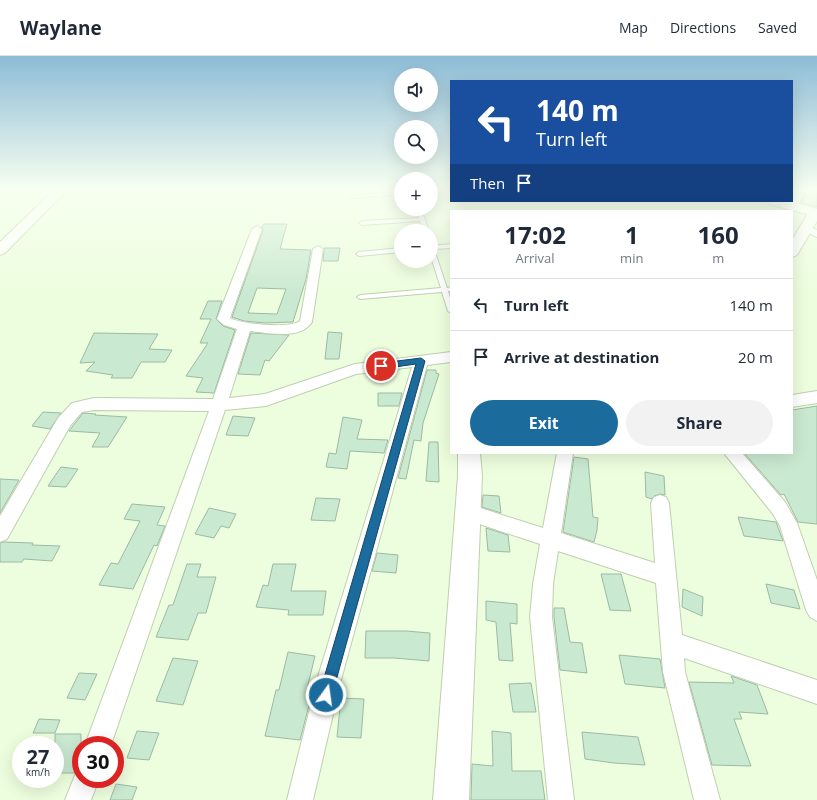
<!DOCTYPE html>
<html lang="en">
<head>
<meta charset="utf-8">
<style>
  body { margin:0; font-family:"Open Sans",sans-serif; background:#f2f2f3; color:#1f2937; height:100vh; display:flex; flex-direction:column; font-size:15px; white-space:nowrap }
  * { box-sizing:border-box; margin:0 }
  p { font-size:13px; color:#747a83 }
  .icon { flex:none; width:22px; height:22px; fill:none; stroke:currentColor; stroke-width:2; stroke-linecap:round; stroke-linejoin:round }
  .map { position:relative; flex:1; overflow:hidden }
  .drawer { position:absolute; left:450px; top:154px; width:343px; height:244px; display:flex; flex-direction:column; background:#fff; border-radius:0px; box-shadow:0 4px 16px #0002 }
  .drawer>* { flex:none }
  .banner { position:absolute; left:450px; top:24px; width:343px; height:122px; border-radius:0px; box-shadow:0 4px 16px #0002; background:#1a4fa0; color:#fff; overflow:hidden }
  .buttons { position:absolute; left:394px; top:12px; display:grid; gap:8px }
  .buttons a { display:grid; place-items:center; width:44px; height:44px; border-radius:50%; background:#fff; box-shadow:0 4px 16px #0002; font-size:20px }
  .speed { position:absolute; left:12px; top:680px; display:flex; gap:8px; font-size:20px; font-weight:700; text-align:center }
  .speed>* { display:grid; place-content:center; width:52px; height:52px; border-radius:50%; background:#fff; box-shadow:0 4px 16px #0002; line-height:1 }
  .speed small { font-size:10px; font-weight:400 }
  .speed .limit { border:6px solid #d22; background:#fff; color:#111 }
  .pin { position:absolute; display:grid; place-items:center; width:34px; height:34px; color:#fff; margin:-17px; border:2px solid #fff; border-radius:50%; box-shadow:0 1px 4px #0007 }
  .me { position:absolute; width:44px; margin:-22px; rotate:14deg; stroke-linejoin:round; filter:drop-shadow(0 0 3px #0008) }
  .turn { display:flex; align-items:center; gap:14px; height:84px; padding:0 20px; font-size:18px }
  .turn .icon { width:52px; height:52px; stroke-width:2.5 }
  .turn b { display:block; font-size:28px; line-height:34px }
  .then { display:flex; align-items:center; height:38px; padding:0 20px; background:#0003; gap:8px; font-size:15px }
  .eta { display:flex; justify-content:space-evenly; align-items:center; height:68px; text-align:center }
  .eta b { font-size:24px; font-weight:700; line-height:28px }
  .cta { display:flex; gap:8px; margin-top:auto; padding:8px 20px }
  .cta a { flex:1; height:46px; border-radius:24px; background:#1b6b9d; color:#fff; font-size:16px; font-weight:700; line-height:46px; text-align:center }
  .cta a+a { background:#f2f2f3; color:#1f2937 }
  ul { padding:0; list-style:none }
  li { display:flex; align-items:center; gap:12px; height:52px; padding:0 20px; border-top:1px solid #e0e1e3 }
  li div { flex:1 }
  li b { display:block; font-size:15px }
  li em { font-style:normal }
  header { display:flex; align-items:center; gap:24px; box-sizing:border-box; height:56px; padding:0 20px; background:#fff; border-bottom:1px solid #e0e1e3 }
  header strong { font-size:19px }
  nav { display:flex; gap:22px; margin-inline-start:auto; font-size:14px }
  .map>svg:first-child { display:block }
  .building { fill:#cae9d1; stroke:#9cbaa3; fill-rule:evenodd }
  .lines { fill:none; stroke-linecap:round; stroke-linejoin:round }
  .lane-casing { stroke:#bfcfb0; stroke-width:2 }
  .street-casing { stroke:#bfcfb0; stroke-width:2 }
  .secondary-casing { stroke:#bfcfb0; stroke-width:2 }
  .highway-casing { stroke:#bfcfb0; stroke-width:2 }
  .lane { fill:#fff; fill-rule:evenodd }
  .street { fill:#fff; fill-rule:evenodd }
  .secondary { fill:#fff; fill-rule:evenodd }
  .highway { fill:#fff; fill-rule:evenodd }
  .route { fill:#1b6b9d; stroke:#124666 }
</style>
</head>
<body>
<header>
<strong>Waylane</strong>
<nav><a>Map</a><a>Directions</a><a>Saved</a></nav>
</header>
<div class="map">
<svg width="817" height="744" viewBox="0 0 817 744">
  <rect width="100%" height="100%" fill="#edfede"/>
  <g class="building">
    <path d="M807,134L817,136V151L801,147Z"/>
    <path d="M264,168H287L280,193L311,194L306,223L293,266L265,267L244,265L232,261L263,174L262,171ZM257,232L286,233L277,258L248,257Z"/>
    <path d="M324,192H340L338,205H323Z"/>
    <path d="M208,245H222L216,263L223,270L235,274L214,337L196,336L203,322L186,320L208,287H200L211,263H200Z"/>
    <path d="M328,276L342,277L339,303H325Z"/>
    <path d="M94,277L158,278L149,293L172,294L165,306H141L132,322H111L113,319L86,315L95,306L80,307Z"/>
    <path d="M251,277L289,279L269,305L265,304L260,319L238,318Z"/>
    <path d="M427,314H436V317L439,318L423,367L421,385L414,384L406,423L398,422Z"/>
    <path d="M378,337H402L399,350H378Z"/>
    <path d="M817,350V468L798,466L784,438L781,439L744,397H792V354Z"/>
    <path d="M43,356L61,357L50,373L32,370Z"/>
    <path d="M83,357L96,358L95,359L127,361L108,391H92L100,377L69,375Z"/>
    <path d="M233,360L255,362L248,380L226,379Z"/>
    <path d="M343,361L362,364L357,383L388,384L384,397L350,395L347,413L326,411L329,397L336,398Z"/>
    <path d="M429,386H438L439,426L426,425Z"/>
    <path d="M574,401L588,403L593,461L598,462L597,474L594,486L563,476Z"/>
    <path d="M61,411L78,413L66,431L48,430Z"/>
    <path d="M645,416L664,420L665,439L660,438L654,440L652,443L646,441Z"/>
    <path d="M0,423L19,424L0,457Z"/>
    <path d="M483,439L499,440L501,457L482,451Z"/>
    <path d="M316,442L340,443L335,465L311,464Z"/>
    <path d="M132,448L165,451L157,469L165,470L157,490L154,489L133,533L99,529L111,507L118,508L140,465L124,463Z"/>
    <path d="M209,452L236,458L229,472L221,470L214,482L195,478Z"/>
    <path d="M738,461L776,466L783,485L744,480Z"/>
    <path d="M486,472L508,479L510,496L488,495Z"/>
    <path d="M3,486L33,487L32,489L60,490L52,505L24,503L22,506H0V487Z"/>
    <path d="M377,497L398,499L396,517L372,515Z"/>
    <path d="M187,508H201L197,521H216L206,557H198L188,584L156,581L169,549H173Z"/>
    <path d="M273,508H296L291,535H326L323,559H288L289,554L256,551L263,529L268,530Z"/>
    <path d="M601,518H621L631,555L610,554Z"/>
    <path d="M766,528L794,534L800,553L771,547Z"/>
    <path d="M683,533L703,541L702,560L682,551Z"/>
    <path d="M486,545L517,548V568L510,567L513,605L499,604L496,566L486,564Z"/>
    <path d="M554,552H564L570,586L582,587L587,617L560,614L554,561Z"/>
    <path d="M366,575H406L430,577L429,605L394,602H365Z"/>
    <path d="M288,596L315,600L306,637L312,638L300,684L265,680L276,634H279Z"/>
    <path d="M619,599L660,603L665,632L625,628Z"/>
    <path d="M173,602L198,605L183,649L156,645Z"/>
    <path d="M79,617L97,618L85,644L67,642Z"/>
    <path d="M731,620L757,629L768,658L739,656L742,663H734L751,710L712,709L689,626L734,627Z"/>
    <path d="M531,627L536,656H513L509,628Z"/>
    <path d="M341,642L364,643L361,682L337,681Z"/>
    <path d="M39,663L60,664L55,677H33Z"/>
    <path d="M137,675L159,677L149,704L127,702Z"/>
    <path d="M492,675L511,677L512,715H541L545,744H471L472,708L493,710Z"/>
    <path d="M582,676L638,681L645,709L614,707L585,703Z"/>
    <path d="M55,678H81V711L76,713L74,717H55Z"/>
    <path d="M116,728L137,731L132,744H110Z"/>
  </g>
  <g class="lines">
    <g class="lane-casing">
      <g id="lane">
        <path d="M431,134H451V135L431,136Z"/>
        <path d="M401,136V138L351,142L349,141L351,140Z"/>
        <path d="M417,153H421L429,175H423L420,165L362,169L359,167L362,165L419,162Z"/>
        <path d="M451,188V192L434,193L447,232L451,231V235H448L451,245V257L448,255L442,236L360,243L357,241L360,239L441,232L431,201V190Z"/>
        <path d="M401,192V196L359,200L356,198L359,196Z"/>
      </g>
    </g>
    <g class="street-casing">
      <g id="street">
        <path d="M796,134H806L799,147L796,148L791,145Z"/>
        <path d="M806,169L817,174V181L802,174L801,172L802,170Z"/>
        <path d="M257,170L262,173L230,262C240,268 290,273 300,265L313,193L318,190L323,193L312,266C301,284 268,277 250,275L229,342L265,338L355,308L451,296V306L427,309L341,624L313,744H287L317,624L412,311L356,318L266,350L225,354L111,689H85L209,355L94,354L82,356L70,370L7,483L0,486V460L58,362L72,347L94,342L213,343L237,273L224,269L217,263L252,173Z"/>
        <path d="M817,335V347L792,351V339Z"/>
        <path d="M557,397H573L561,477L655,507L651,447L654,441L660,439L666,441L669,447L682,579L817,624V648L684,602L685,616L720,744H694L663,616L656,527L558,495L553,528L552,561L574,744H548L530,561L533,528L540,488L461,462L459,456L461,450L468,448L543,472Z"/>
        <path d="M724,397H742L785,446L797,467L817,524V565L810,561L806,554L780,470L773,458Z"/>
        <path d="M81,712V723H99L91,744H65L77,714Z"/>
      </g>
    </g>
    <g class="secondary-casing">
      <g id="secondary">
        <path d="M54,134H67L5,197L0,199V186Z"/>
        <path d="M815,153H817V165L797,199L792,201V184L810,154Z"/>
        <path d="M458,397H480L482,420L469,744H433L458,420Z"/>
      </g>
    </g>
    <g class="highway-casing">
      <path id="highway" d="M767,145H789L817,153V161L769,148Z"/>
    </g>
    <use href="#lane" class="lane"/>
    <use href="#street" class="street"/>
    <use href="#secondary" class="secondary"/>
    <use href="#highway" class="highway"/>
  </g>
  <linearGradient id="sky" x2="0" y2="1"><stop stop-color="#8dbcd7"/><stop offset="0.56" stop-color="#f7fff0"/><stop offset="1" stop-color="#f7fff0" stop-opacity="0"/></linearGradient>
  <rect width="817" height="238" fill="url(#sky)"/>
  <path class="route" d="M421,302L425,305L332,639L330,643L326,645L321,643L319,639L416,308L381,313L377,310L381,307Z"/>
</svg>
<div class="buttons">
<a><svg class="icon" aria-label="sound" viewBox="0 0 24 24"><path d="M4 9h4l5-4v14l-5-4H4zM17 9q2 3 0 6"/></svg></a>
<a><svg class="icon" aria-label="search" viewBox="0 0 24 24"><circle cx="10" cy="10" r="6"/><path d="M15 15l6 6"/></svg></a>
<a>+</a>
<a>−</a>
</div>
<div class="speed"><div>27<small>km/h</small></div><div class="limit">30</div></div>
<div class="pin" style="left:381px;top:310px;background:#d93025"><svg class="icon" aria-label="arrive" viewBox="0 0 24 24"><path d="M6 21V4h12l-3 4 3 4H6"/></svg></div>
<svg class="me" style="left:326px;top:639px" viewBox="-20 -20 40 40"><circle r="17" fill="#1b6b9d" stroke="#fff" stroke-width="3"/><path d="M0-11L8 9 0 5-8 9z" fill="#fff"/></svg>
<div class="banner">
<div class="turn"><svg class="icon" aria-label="left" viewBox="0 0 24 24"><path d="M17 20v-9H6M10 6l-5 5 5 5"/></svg><div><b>140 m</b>Turn left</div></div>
<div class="then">Then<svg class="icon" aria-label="arrive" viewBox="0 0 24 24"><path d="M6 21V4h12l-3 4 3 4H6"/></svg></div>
</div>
<section class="drawer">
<div class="eta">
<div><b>17:02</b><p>Arrival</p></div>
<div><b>1</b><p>min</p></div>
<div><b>160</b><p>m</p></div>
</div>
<ul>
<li><svg class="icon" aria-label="left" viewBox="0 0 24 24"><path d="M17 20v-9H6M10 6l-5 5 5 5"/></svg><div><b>Turn left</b></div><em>140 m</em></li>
<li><svg class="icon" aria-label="arrive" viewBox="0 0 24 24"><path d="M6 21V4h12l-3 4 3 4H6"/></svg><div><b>Arrive at destination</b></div><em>20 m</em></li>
</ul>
<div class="cta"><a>Exit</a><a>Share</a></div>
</section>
</div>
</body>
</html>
